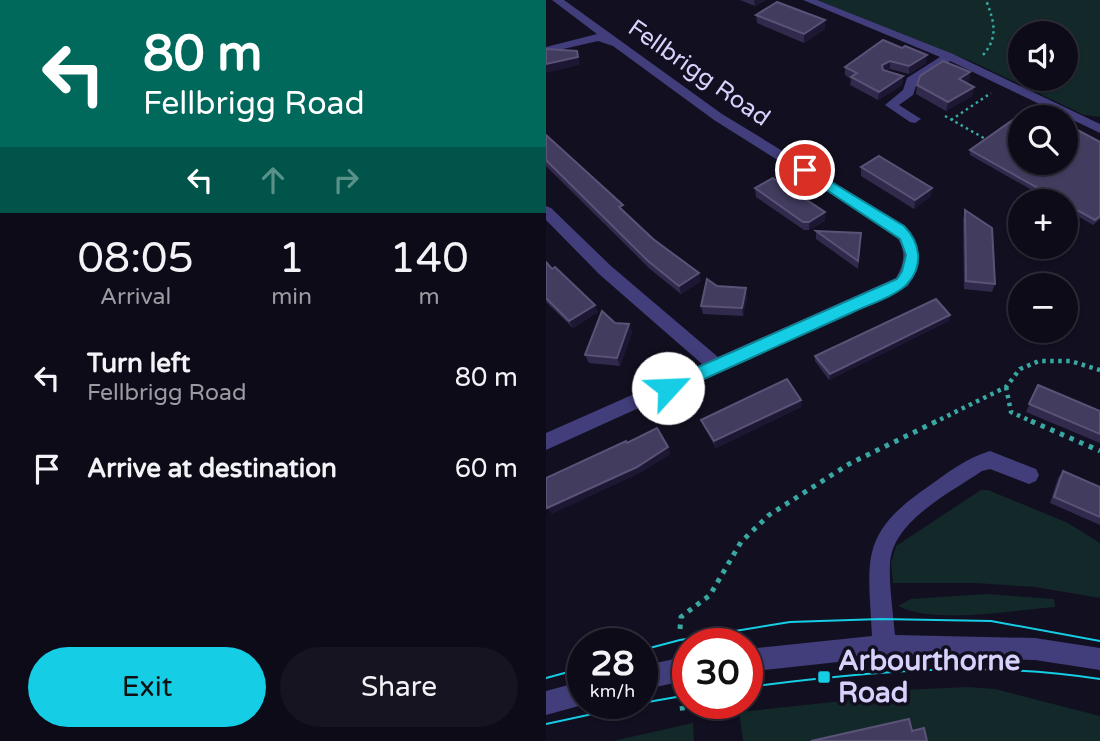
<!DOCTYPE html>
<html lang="en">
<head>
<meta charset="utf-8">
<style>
  body { margin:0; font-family:"Varela Round",sans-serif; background:#171421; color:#f1f3f6; height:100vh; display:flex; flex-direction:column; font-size:26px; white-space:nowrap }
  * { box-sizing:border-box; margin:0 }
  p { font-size:23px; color:#9b9ba2 }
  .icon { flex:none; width:38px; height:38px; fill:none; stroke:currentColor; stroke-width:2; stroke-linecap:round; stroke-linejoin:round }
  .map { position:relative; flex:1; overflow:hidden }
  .details { display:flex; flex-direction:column; background:#0e0b18; width:546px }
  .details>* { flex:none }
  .hud { background:#00695c; color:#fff; overflow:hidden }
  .fabs { position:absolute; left:462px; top:21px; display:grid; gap:14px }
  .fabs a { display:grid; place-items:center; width:70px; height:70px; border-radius:50%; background:#0e0b18; box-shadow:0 2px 5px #0004,0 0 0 2px #2e2b37; font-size:35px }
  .speed { position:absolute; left:21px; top:628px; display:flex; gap:14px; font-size:35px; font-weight:700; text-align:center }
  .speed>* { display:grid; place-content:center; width:91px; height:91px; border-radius:50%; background:#0e0b18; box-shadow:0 2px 5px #0004,0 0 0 2px #2e2b37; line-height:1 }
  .speed small { font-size:18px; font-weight:400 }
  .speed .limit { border:10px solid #d22; background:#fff; color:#111 }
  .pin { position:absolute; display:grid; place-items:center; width:60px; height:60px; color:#fff; margin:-30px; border:4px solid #fff; border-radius:50%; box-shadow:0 2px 7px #0007 }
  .me { position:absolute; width:77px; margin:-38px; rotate:65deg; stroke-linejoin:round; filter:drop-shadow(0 0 5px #0008) }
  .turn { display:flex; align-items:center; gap:24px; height:147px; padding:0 28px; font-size:32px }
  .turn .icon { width:91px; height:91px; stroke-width:2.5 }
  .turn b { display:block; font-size:49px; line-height:60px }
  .lanes { display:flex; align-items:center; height:66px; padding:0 28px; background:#0003; justify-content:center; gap:35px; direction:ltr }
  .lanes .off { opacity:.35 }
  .eta { display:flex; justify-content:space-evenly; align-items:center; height:119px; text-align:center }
  .eta b { font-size:42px; font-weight:600; line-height:49px }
  .button { display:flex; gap:14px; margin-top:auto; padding:14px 28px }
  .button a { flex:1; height:80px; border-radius:42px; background:#15cde4; color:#111; font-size:28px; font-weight:600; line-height:80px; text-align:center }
  .button a+a { background:#171421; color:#f1f3f6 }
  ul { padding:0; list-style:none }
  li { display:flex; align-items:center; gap:21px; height:91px; padding:0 28px }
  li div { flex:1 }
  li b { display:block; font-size:26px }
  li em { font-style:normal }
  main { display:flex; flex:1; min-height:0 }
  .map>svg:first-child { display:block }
  .green { fill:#132929; fill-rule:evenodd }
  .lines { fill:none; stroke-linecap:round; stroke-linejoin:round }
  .path-far2 { stroke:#39a8a2; stroke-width:2.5; stroke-dasharray:2.5 3.5; stroke-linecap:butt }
  .path-far1 { stroke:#39a8a2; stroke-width:4.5; stroke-dasharray:3.5 4.5; stroke-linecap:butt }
  .path { stroke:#39a8a2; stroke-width:5; stroke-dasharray:4.5 6; stroke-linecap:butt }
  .minor { fill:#413e7b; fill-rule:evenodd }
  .tram { stroke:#15cde4; stroke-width:2 }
  .wall { fill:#312a4c }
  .shaded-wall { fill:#1d1733 }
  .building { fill:#423c5f; stroke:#5a5377; stroke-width:2 }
  .route { fill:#15cde4; stroke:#0e8594; stroke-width:2 }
  .poi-dot { fill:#15cde4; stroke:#120f20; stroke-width:2.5 }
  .labels { text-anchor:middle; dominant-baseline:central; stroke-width:7; stroke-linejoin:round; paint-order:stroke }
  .street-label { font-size:24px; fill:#d7d2fb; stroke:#120f20 }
  .near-poi-label { font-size:28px; font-weight:bold; fill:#d7d2fb; stroke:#120f20; text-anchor:start }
</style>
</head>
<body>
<main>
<section class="details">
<div class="hud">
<div class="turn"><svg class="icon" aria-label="left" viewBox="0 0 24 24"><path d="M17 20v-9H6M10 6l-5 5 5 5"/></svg><div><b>80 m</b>Fellbrigg Road</div></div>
<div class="lanes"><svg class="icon" aria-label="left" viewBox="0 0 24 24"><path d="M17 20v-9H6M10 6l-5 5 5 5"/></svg><svg class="icon off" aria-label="ahead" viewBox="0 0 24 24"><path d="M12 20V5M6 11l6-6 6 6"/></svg><svg class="icon off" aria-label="right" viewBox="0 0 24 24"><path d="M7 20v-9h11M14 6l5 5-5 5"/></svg></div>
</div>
<div class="eta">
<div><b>08:05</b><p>Arrival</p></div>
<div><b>1</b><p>min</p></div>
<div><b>140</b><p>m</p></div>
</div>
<ul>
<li><svg class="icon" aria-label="left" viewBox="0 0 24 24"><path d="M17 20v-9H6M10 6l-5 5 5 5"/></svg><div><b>Turn left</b><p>Fellbrigg Road</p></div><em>80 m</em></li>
<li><svg class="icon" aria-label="arrive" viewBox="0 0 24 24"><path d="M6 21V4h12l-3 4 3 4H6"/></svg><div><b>Arrive at destination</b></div><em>60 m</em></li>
</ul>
<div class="button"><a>Exit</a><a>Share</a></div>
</section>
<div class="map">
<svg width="554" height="741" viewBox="0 0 554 741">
  <rect width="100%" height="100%" fill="#120f20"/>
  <g class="green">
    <path d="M271,0H554V117L538,115L429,63ZM474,33H520V79H474Z"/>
    <path d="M435,490H442L522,523L554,543V598L489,587L429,583H347L345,563L350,546Z"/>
    <path d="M441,594L508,599L509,607C466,610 390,625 352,606L365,599Z"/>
    <path d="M422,687L449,689L554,716V741H197L193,712L355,695V690Z"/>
    <path d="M147,723L148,741H67Z"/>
  </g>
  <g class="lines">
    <g class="path-far2">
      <path d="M437,55C453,37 448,21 440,0"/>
      <path d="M399,116L443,141"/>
      <path d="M405,120L445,93"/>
    </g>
    <g class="path-far1">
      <path d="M460,387L465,412L489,423"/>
      <path d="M387,423L460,387L474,369L493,361H524L554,370"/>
    </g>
    <g class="path">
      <path d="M485,421L554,451"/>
      <path d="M134,629L135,617L164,595L195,542L223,515L303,464L391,421"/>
      <path d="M136,706L137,714"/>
    </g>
    <g class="minor">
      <path d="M6,0H18L176,114L358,225C376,246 375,263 362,286L0,450V433L156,364L53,274L0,220V206L5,208L65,266L172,357L350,278C360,261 360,248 348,233L168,120L67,46L52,41L0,53V47L51,34Z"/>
      <path d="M257,0H271L407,54L554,124V133L404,61L371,83L367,95L353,105L375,119L369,123L364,122L339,105L357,90L361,78L394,57Z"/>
      <path d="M444,451L490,469L493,475L490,481L483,484L444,469L436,471C404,493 346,521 344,564C343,587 347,612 349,635L489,638L554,648V670L489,660L338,657L201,672V649L326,636C322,558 313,534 383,486C403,472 420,458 444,451Z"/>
      <path d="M142,656V680L96,690V666Z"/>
      <path d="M37,681V704H40L0,715V691Z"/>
    </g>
    <g class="tram">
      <path d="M96,650L134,640L244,622L335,619L445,621L554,641"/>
      <path d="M0,678L37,668"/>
      <path d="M201,687C320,672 435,660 554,679"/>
      <path d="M96,703L142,695"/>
      <path d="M0,724L93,704"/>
    </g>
  </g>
  <g class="wall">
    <path d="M194,0H220L209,6Z"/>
    <path d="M210,15L279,29L258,43L211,23Z"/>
    <path d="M337,40L380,63L363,74L344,69L341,71L357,76L356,85L332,100L304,85L305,79L299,75V67Z"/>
    <path d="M424,72L423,81L420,82L428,87L426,96L400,111L370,94L371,85Z"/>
    <path d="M0,135L80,213L155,281L135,294L104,269L0,166Z"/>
    <path d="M554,142V219L547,225L520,209V201H505L424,155V150Z"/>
    <path d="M315,167L385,196L368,209L315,176Z"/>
    <path d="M209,188L279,221L263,230H258L210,197Z"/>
    <path d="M419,210L449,284L446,292L418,289L417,219Z"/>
    <path d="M270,231L315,233L312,269L270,239Z"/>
    <path d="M0,262L6,269L52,312L27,328L0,302Z"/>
    <path d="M171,286L201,296L197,316L157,314L155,306Z"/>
    <path d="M404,315L403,321L283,380L269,361V356Z"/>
    <path d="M69,323L83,324L86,332L74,366L43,363L39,355Z"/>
    <path d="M492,385L554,411V443L480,412Z"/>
    <path d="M255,400V407L170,448L158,427L155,420Z"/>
    <path d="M517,471L554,487V525L504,503L512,478Z"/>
  </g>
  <g class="shaded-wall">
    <path d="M208,0H220L209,6Z"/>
    <path d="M279,20V29L258,43V34Z"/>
    <path d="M31,51L34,65L0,73V64Z"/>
    <path d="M381,55L380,63L363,74V66Z"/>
    <path d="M344,61V69L336,74V65Z"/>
    <path d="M424,72L423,81L411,87L413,79Z"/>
    <path d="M357,76L356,85L332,100L333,92Z"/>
    <path d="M428,87L426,96L400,111L402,102Z"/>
    <path d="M386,188L385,196L368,209L369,200Z"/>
    <path d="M279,212V221L263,230V222Z"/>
    <path d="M153,273L155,281L135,294L133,286Z"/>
    <path d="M200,288L201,296L197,316L196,308Z"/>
    <path d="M49,305L52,312L27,328L23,321Z"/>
    <path d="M404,315L403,321L283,380L284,374Z"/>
    <path d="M83,324L86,332L74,366L71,358Z"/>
    <path d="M255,400V407L170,448L168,441Z"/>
    <path d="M122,447L125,454L94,473L6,514L1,508Z"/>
  </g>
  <g class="building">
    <path d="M231,2L279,20L258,34L210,15Z"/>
    <path d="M337,40L356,48L359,46L381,55L363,66L344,61L336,65L337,70L357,76L333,92L305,77L311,73L299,67Z"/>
    <path d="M0,49L31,51L32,57L0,64Z"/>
    <path d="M397,61L424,72L413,79L428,87L402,102L371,85L374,76Z"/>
    <path d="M485,107L505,117H474V163H520V124L554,142V216L549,220L520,204V201H515L424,150Z"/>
    <path d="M0,135L77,205L73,207L107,239L153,273L133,286L102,261L0,160Z"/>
    <path d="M333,156L386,188L369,200L315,167Z"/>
    <path d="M227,178L279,212L263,222H257L209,188Z"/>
    <path d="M419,210L446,228L449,284L420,281Z"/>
    <path d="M270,231L315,233L312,261Z"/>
    <path d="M0,262L6,269L9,267L49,305L23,321L0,298Z"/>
    <path d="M161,279L171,286L200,288L196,308L155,306Z"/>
    <path d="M390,299L404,315L284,374L269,356Z"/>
    <path d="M56,311L69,323L83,324L71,358L39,355Z"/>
    <path d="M241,379L255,400L168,441L155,420Z"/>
    <path d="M492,385L554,411V434L483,404Z"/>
    <path d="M111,428L122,447L91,467L1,508L0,504V478L80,441L81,443Z"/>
    <path d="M517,471L554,487V517L508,497Z"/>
    <path d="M363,719L366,731L378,728L381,741H265Z"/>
  </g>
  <path class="route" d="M259,166L358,226C374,242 378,265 362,283C353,295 319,306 305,313C246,339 187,366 127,393H116L114,388L116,383L351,279L356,271L360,255L354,239L255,173L253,170Z"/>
  <rect class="poi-dot" x="271" y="670" width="14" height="14" rx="3.5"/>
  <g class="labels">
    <g class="street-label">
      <text transform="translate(153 73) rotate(35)">Fellbrigg Road</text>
    </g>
    <g class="near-poi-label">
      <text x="292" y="661">Arbourthorne<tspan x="292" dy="32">Road</tspan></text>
    </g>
  </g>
</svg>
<div class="fabs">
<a><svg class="icon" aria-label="sound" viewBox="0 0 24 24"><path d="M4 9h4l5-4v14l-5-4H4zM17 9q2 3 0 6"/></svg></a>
<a><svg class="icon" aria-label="search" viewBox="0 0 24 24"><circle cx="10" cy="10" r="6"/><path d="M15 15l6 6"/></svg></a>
<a>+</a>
<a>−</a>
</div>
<div class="speed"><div>28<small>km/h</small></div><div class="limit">30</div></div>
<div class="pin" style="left:259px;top:170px;background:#d93025"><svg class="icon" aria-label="arrive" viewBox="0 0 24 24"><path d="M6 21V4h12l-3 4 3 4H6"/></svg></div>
<svg class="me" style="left:122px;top:388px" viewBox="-20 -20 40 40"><circle r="19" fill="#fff"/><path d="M0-13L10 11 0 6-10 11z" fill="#15cde4"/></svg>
</div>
</main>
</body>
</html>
